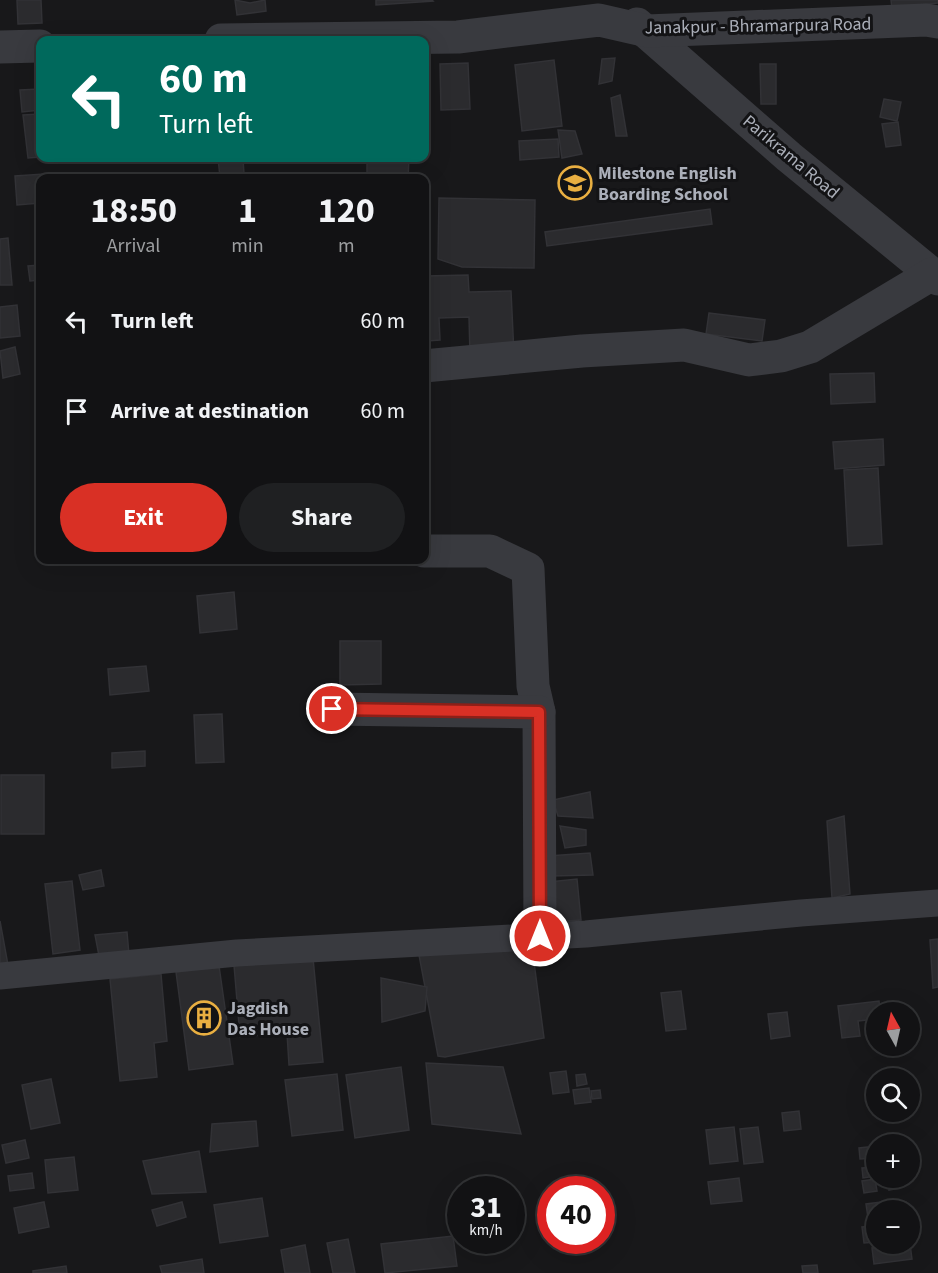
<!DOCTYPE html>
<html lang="en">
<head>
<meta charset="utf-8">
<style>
  body { margin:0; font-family:"Source Sans 3",sans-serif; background:#1f2022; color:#f1f3f6; height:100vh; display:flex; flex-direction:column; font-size:22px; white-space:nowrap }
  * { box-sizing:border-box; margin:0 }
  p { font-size:20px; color:#9c9ea0 }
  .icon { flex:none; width:33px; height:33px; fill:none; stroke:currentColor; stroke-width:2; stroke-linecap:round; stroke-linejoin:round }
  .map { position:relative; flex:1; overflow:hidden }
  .details { position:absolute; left:36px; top:174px; width:393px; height:390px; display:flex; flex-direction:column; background:#121214; border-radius:12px; box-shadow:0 6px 24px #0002,0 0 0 2px #313234 }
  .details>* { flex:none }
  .banner { position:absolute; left:36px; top:36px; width:393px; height:126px; border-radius:12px; box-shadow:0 6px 24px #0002,0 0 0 2px #313234; background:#00695c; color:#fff; overflow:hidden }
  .needle { width:39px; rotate:352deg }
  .controls { position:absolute; left:866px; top:1002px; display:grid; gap:12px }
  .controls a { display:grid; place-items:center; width:54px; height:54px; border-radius:50%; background:#121214; box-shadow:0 6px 24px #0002,0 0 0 2px #313234; font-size:30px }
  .speed { position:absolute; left:447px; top:1176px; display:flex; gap:12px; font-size:30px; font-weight:700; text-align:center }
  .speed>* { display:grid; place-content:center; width:78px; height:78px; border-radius:50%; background:#121214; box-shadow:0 6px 24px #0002,0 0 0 2px #313234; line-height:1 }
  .speed small { font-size:15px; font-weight:400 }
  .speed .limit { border:9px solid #d22; background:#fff; color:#111 }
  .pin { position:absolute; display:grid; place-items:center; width:51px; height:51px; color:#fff; margin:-26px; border:3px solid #fff; border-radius:50%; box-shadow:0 2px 6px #0007 }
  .me { position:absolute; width:66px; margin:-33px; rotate:0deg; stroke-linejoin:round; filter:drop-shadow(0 0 4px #0008) }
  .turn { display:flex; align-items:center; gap:21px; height:126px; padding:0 24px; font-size:27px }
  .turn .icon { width:78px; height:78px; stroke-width:2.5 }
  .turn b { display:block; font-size:42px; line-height:51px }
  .eta { display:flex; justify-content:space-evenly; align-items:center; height:102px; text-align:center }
  .eta b { font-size:36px; font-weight:700; line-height:42px }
  .primary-button { display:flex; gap:12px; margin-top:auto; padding:12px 24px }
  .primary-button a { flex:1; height:69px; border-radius:36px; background:#d93025; color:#fff; font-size:24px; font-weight:700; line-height:69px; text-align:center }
  .primary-button a+a { background:#1f2022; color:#f1f3f6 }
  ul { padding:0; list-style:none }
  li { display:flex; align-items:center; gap:18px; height:90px; padding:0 24px }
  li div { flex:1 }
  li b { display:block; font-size:22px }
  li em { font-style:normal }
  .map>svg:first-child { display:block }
  .building { fill:#2b2b2e; stroke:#323236; stroke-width:1.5 }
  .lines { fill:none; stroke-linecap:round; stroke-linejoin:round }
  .minor { stroke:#393a3f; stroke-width:27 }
  .tertiary { stroke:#393a3f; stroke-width:33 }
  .route-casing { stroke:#8d1f18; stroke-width:15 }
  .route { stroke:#d93025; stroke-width:10 }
  .labels { text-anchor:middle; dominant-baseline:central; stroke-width:6; stroke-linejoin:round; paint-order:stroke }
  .street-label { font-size:18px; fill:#abafb9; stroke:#131315 }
  .poi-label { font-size:18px; font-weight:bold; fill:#abafb9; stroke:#131315; text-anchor:start }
</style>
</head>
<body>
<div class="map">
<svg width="938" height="1273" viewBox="0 0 938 1273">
  <rect width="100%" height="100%" fill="#18181a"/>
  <g class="building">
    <path d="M17,0H41L42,23L18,24Z"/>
    <path d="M235,0L250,3L265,0L266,11L237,15Z"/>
    <path d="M376,0H432L433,1L376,5Z"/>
    <path d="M891,0H938V3L892,8Z"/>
    <path d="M615,58L612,81L599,84L602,59Z"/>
    <path d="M554,60L562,126L522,131L515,65Z"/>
    <path d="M468,63L470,109L441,110L440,64Z"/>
    <path d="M760,64H776V104H761Z"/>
    <path d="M40,89V110L22,112L20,90Z"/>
    <path d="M620,95L627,136H616L611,98Z"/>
    <path d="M884,99L901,102L897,121L880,117Z"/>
    <path d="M40,114V157L28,158L23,115Z"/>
    <path d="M898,122L901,145L886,147L882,124Z"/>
    <path d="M558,130L575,131L582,154L562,158Z"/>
    <path d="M558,139L559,157L520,160L519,141Z"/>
    <path d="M112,158H144L113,163Z"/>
    <path d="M218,158H243L244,174L220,177Z"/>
    <path d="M367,158H409L408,178H367Z"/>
    <path d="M59,173L60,178H40V203L17,205L15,176Z"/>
    <path d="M439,198L535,200L534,268L462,267L438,259Z"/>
    <path d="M710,209L712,224L547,246L545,232Z"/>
    <path d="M8,238L12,285H0V239Z"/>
    <path d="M40,265V280L30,281L28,266Z"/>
    <path d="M468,275L469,292L511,291L514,354L470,355L469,317L439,318L440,340L427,341L425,276Z"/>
    <path d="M17,305L20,336L0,338V307Z"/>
    <path d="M709,313L765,320L762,341L706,334Z"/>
    <path d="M15,347L20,374L3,378L0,351Z"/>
    <path d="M874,373L875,402L831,404L830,374Z"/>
    <path d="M883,439L884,465L835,469L833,442Z"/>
    <path d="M878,468L882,544L848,546L844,470Z"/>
    <path d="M234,592L237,629L200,633L197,596Z"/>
    <path d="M340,641H381V684L340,685Z"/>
    <path d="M146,666L149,691L110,695L108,669Z"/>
    <path d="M222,714L224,762L196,763L194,715Z"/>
    <path d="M145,751V766L112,768V753Z"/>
    <rect x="1" y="775" width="43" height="59"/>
    <path d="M590,792L593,818L558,816L553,800Z"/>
    <path d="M844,816L850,894L832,898L827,821Z"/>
    <path d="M560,826L586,830V845L565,848Z"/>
    <path d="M590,853L593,875L551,876L548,856Z"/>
    <path d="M101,870L104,886L83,890L79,875Z"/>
    <path d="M577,879L581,920L552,922L549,882Z"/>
    <path d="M72,881L80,950L53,954L45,884Z"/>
    <path d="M0,921L8,965L0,966Z"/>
    <path d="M127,932L129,955L100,961L95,935Z"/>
    <path d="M938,939V987L933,988L930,940Z"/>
    <path d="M532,947L544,1038L445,1057L438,1056L419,955Z"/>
    <path d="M313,958L323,1062L289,1065L287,1033L240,1037L234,965Z"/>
    <path d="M219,966L233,1064L189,1070L176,972Z"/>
    <path d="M161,974L167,1041L154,1043L157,1077L120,1081L110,979Z"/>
    <path d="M381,978L427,987L425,1011L382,1022Z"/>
    <path d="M681,991L686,1029L666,1031L661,993Z"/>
    <path d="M879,1001L880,1012H876V1019L858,1021L860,1036L842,1038L838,1006Z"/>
    <path d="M787,1012L790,1036L771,1039L768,1014Z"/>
    <path d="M426,1063L503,1067L521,1134L432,1124Z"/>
    <path d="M401,1067L409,1130L355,1138L346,1075Z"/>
    <path d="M566,1071L569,1092L553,1094L550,1073Z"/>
    <path d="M337,1074L343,1130L292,1136L285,1080Z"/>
    <path d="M585,1074L587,1084L577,1086L576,1075Z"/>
    <path d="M51,1079L60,1123L31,1129L22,1085Z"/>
    <path d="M589,1088L591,1102L575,1104L573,1090Z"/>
    <path d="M600,1090L601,1098L592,1099L591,1091Z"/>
    <path d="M799,1111L801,1129L784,1131L782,1113Z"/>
    <path d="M256,1121L258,1146L210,1152L212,1124Z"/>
    <path d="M734,1127L738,1161L710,1164L706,1130Z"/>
    <path d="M758,1127L763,1162L744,1164L740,1129Z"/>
    <path d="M25,1140L29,1158L6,1163L2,1145Z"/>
    <path d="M876,1146V1158L860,1159L859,1148Z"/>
    <path d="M199,1151L206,1192L152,1194L143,1161Z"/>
    <path d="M74,1157L78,1190L48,1193L45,1160Z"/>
    <path d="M876,1167V1176L863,1178L862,1168Z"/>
    <path d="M32,1173L34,1188L10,1191L8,1176Z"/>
    <path d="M739,1178L742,1201L711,1204L708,1182Z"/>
    <path d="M888,1178H899L900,1188L889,1190Z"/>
    <path d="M875,1179L877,1191L864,1193L862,1181Z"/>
    <path d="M262,1198L268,1236L220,1243L214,1205Z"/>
    <path d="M889,1201L890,1210H876V1224L869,1225L866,1204Z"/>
    <path d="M44,1202L49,1227L19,1233L14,1208Z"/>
    <path d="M182,1202L186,1217L157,1226L152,1210Z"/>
    <path d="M906,1202L907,1210H892L891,1204Z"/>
    <path d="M876,1226V1242L864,1243L862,1227Z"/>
    <path d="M453,1236L457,1266L385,1273L381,1244Z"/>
    <path d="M348,1239L355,1273H333L327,1243Z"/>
    <path d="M910,1244L912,1259L874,1264L872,1248Z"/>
    <path d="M305,1245L310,1273H285L281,1250Z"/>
    <path d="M202,1259L204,1273H162L160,1266Z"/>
    <path d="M817,1265L818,1273H803L802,1266Z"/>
    <path d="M66,1266L67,1273H33V1271Z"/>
  </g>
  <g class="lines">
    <path class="minor" d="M0,976L237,953L586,934L801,913L938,903"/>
    <g class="tertiary">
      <path d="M637,24L789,157L938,279"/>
      <path d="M221,40L458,37L599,20L647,31L926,20L938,22"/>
      <path d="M0,47L40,46"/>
      <path d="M424,366L582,351L684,345L749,360L781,356L810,347L932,274"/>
      <path d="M424,551H490L528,569L533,686L539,712L540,936"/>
      <path d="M332,709L539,712"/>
    </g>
  </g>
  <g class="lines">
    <g class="route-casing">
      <path id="route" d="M332,709L539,712L540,936"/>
    </g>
    <use href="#route" class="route"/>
  </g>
  <defs>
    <g id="school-ring" transform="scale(1.725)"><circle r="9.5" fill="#131315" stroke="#e9af41" stroke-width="1.5"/><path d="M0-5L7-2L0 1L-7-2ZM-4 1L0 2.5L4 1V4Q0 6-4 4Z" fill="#e9af41"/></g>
    <g id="building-ring" transform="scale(1.725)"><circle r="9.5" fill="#131315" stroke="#e9af41" stroke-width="1.5"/><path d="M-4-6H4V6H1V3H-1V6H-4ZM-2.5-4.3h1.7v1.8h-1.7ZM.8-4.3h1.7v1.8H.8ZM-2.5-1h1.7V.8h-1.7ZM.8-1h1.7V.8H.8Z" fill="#e9af41"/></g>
  </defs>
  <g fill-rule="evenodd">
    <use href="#school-ring" x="575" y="183"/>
    <use href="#building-ring" x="204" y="1018"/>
  </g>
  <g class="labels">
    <g class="street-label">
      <text transform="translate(758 26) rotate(-1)">Janakpur - Bhramarpura Road</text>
      <text transform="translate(791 157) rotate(40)">Parikrama Road</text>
    </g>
    <g class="poi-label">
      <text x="598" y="173">Milestone English<tspan x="598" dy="21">Boarding School</tspan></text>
      <text x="227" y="1008">Jagdish<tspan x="227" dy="21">Das House</tspan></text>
    </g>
  </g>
</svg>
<div class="controls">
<a><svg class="needle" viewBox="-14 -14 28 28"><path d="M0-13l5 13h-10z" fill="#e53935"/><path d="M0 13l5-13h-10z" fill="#9c9ea0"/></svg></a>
<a><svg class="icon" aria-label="search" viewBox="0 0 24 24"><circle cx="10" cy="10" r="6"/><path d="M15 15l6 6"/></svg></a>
<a>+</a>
<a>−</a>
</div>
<div class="speed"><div>31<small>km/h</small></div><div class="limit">40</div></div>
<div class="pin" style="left:332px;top:709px;background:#d93025"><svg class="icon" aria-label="arrive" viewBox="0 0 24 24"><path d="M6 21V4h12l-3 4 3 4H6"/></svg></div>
<svg class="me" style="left:540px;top:936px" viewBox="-20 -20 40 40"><circle r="17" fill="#d93025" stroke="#fff" stroke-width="3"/><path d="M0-11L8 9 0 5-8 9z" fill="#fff"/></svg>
<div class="banner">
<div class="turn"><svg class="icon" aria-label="left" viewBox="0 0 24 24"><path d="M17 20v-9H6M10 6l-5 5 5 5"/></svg><div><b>60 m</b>Turn left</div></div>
</div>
<section class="details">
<div class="eta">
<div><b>18:50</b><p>Arrival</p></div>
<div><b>1</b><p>min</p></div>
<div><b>120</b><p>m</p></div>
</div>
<ul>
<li><svg class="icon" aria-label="left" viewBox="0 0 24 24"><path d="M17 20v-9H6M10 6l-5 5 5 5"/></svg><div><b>Turn left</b></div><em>60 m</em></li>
<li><svg class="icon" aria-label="arrive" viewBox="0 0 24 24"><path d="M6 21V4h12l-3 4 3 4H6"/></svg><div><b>Arrive at destination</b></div><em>60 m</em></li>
</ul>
<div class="primary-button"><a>Exit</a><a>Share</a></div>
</section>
</div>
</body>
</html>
